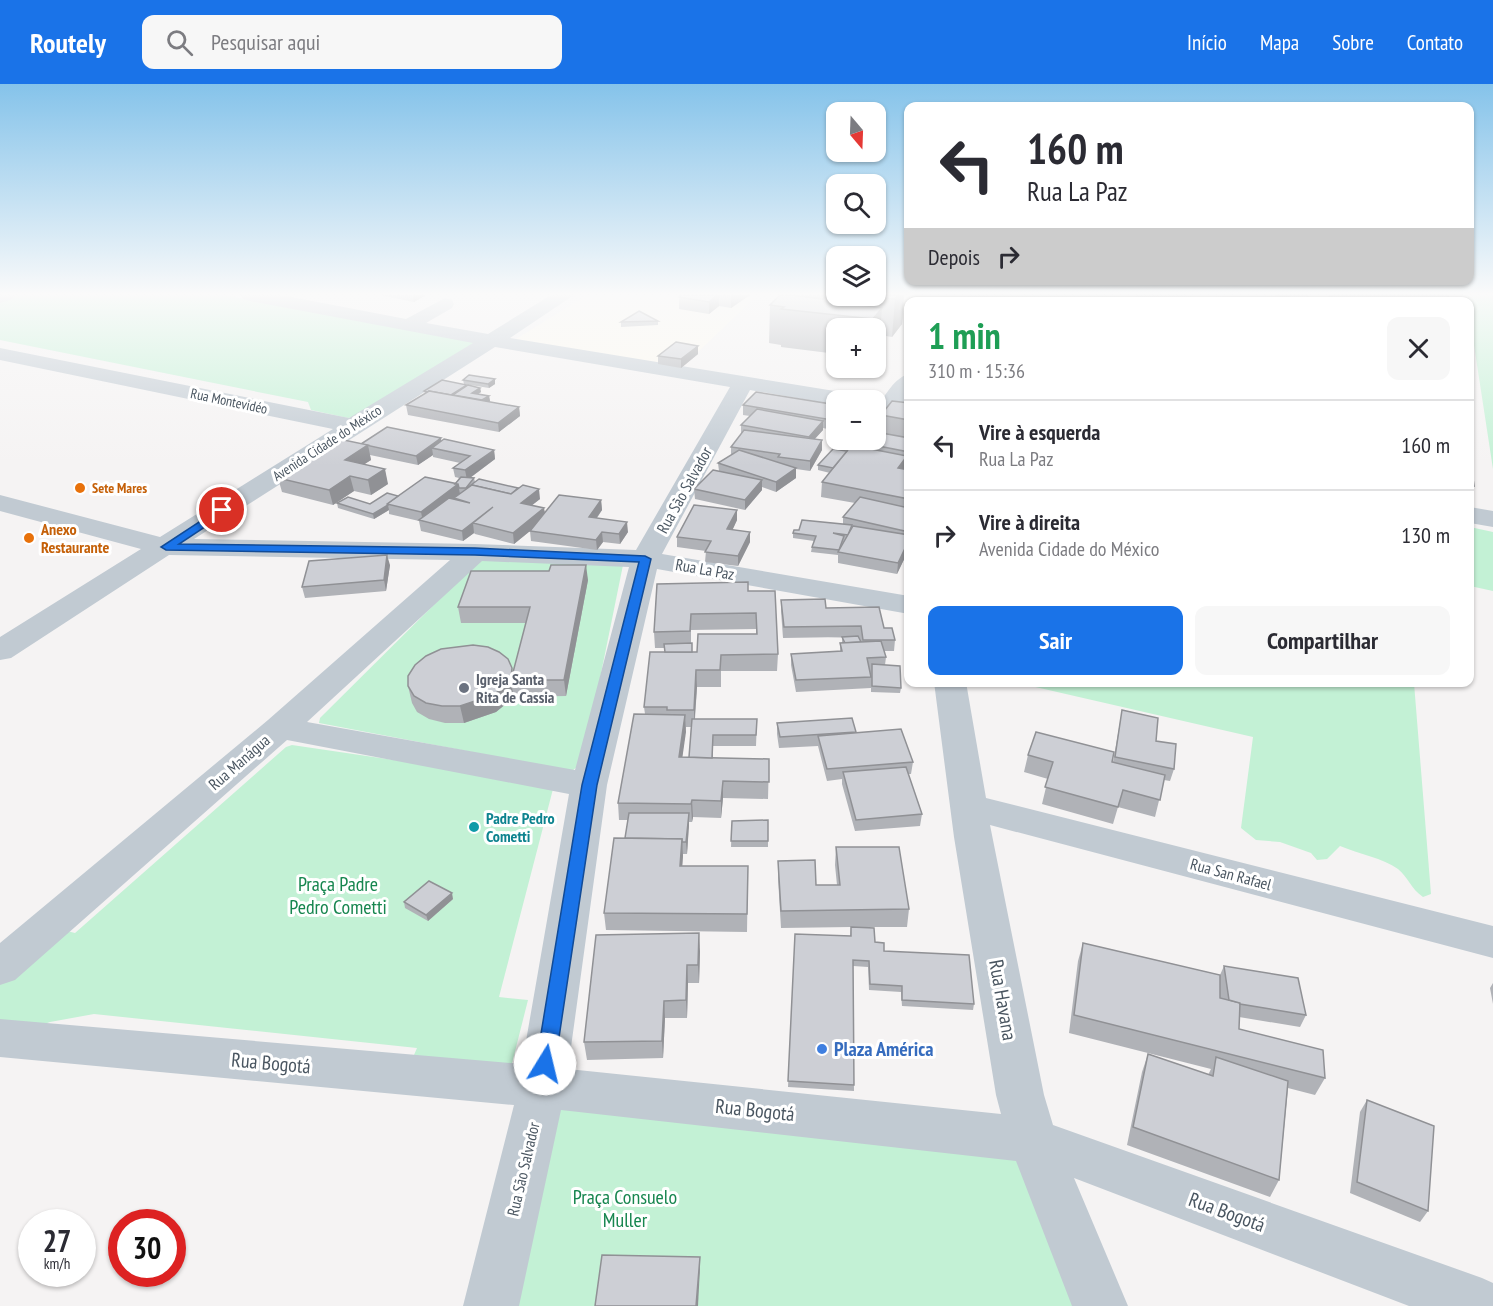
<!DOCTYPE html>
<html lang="pt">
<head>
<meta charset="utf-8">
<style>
  body { margin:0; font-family:"PT Sans Narrow",sans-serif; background:#f7f7f7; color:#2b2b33; height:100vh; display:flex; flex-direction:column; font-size:22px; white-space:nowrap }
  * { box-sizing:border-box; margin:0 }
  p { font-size:20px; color:#7c7c81 }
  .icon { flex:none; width:33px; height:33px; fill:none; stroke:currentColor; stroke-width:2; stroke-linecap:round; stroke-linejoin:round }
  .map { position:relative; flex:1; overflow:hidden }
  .details { position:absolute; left:904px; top:213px; width:570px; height:390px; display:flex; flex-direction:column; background:#fff; border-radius:12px; box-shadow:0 2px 4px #0004 }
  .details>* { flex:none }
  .hud { position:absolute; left:904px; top:18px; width:570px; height:183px; border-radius:12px; box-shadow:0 2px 4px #0004; background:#fff; color:#2b2b33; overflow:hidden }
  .needle { width:39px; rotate:161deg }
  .controls { position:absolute; left:826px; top:18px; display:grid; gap:12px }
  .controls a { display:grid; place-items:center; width:60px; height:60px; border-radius:12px; background:#fff; box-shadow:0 2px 4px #0004; font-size:30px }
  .speed { position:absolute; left:18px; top:1125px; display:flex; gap:12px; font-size:30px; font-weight:700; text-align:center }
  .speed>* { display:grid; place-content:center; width:78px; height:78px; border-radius:50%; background:#fff; box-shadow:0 2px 4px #0004; line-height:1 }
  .speed small { font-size:15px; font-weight:400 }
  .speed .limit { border:9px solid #d22; background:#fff; color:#111 }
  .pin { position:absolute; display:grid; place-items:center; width:51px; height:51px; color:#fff; margin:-26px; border:3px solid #fff; border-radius:50%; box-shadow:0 2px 6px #0007 }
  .me { position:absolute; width:66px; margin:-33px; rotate:9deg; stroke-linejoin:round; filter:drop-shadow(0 0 4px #0008) }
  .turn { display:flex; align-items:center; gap:21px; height:126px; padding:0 24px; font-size:27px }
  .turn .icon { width:78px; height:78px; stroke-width:2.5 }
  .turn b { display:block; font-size:42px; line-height:51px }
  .then { display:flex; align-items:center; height:57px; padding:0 24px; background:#0003; gap:12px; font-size:22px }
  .round { display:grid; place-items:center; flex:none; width:63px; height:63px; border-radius:12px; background:#f7f7f7 }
  .head { display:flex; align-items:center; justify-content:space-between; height:102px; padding:0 24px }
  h1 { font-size:36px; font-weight:700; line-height:45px; color:#1e9e55 }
  .primary-button { display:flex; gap:12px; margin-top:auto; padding:12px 24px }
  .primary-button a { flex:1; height:69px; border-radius:12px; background:#1a73e8; color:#fff; font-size:24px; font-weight:700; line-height:69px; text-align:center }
  .primary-button a+a { background:#f7f7f7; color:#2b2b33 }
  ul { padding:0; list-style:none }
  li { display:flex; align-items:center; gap:18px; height:90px; padding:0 24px; border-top:2px solid #e1e1e2 }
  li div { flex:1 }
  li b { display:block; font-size:22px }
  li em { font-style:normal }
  header { display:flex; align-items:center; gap:36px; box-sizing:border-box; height:84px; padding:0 30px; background:#1a73e8; color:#fff }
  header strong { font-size:28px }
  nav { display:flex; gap:33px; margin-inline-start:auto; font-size:21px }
  .search { width:420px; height:54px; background:#f7f7f7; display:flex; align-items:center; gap:15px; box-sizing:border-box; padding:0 21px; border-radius:12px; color:#7c7c81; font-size:22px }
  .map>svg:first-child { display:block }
  .commercial { fill:#fdf9ef }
  .green { fill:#c3f1d5 }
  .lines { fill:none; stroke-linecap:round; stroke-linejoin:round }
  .minor { fill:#c1cad2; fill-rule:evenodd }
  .wall { fill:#b0b2b7; fill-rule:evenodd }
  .shaded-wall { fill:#909195 }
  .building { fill:#cdcfd5; stroke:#909195; stroke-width:1.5 }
  .route { fill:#1a73e8; stroke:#114b97; stroke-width:1.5 }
  .food-dot { fill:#e8710a; stroke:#fff; stroke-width:2 }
  .worship-dot { fill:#6b7280; stroke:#fff; stroke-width:2 }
  .culture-dot { fill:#0f9aa8; stroke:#fff; stroke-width:2 }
  .shop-dot { fill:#3f7fe0; stroke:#fff; stroke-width:2 }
  .labels { text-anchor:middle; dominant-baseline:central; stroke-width:6; stroke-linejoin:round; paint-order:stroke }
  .far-street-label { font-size:14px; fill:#4a5661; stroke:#fff }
  .far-food-label { font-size:14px; font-weight:bold; fill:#c56008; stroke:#fff; text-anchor:start }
  .street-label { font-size:16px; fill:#4a5661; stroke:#fff }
  .food-label { font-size:16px; font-weight:bold; fill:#c56008; stroke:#fff; text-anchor:start }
  .worship-label { font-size:16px; font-weight:bold; fill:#5b616d; stroke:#fff; text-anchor:start }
  .culture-label { font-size:16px; font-weight:bold; fill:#0d838f; stroke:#fff; text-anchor:start }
  .near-park-label { font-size:20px; fill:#17864f; stroke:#fff }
  .near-street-label { font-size:20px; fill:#4a5661; stroke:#fff }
  .near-shop-label { font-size:20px; font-weight:bold; fill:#366cbe; stroke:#fff; text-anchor:start }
</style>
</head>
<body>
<header>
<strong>Routely</strong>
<div class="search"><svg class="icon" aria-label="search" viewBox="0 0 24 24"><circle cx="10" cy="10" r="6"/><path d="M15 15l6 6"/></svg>Pesquisar aqui</div>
<nav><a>Início</a><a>Mapa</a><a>Sobre</a><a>Contato</a></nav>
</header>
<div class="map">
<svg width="1493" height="1222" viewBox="0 0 1493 1222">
  <rect width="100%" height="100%" fill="#f5f3f3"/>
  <g class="commercial">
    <path d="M587,211H758L681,284L516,255Z"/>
    <path d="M787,211H960L955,217L909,218V226Z"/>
    <path d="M1105,211H1329V218H1150Z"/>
  </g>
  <g class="green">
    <path d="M11,211H223L472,255L477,258L359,332L348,334L311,326L308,318L0,256V215Z"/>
    <path d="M991,211H1105L1150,217L1089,218L1065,214L1063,218H986Z"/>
    <path d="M1466,211H1493V385L1470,235V218L1467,217Z"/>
    <path d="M1470,443L1493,448V507L1470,502Z"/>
    <path d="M481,474L623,481L583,678L572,687L319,639L320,634Z"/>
    <path d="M1018,599H1414L1431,810L1423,813C1411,805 1408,793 1398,785C1383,774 1359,770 1340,762L1327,775L1317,776L1311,769L1280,758L1256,756L1241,744L1253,653Z"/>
    <path d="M292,661L550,699L553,705L499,913L528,916L508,995L408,985L417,964L94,930L50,938L14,951L0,949V891L55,844L75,849L286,663Z"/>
    <path d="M557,1025L1011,1062L1093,1222H503Z"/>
  </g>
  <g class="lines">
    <g class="minor">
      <path d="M0,211H14L12,215L0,219Z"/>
      <path d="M241,211H281L406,235L445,214L452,216L454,220L452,224L426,239L488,250L551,211H574L510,254L847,309L855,311L858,316H837V321L750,306L662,470L909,512V530L657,485L607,701L568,985L1001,1030L996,1011L954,753L934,598H966L986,714L1493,842V874L990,741L1044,1011L1053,1041L1482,1194L1493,1199V1222H1409L1074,1094L1128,1222H1072L1016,1077L561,1026L519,1222H463L514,1021L0,973V935L522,980L569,710L287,656L15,896L0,901V859L268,636L450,476L169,471L11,574L0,576V553L141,465L0,427V411L160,453L333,345L0,276V264L349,334L473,259L250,217L243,215ZM495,263L730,303L636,466L475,460L194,455ZM482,477L629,483L575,686L307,638Z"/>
      <path d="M969,211H988L984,218H965Z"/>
      <path d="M1136,211H1184L1198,214L1200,218H1151L1138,215Z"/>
      <path d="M909,290C909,308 906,334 880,328L877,323C885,312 895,293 909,290Z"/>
      <path d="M1470,423L1493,427V443L1470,439Z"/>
    </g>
  </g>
  <g class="wall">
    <path d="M380,211H426L414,218Z"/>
    <path d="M681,211H750L731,224L719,222L709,230L679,225V213Z"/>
    <path d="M793,211H904L902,240L892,253L880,251L879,262L876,266V244H837V270L781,263V261L769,259L770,221Z"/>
    <path d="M1308,211L1306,218H1259L1215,212Z"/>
    <path d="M1329,211H1448L1449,218H1328Z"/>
    <path d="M658,237V241L621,243V238Z"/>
    <path d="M698,262V270L681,284L658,280V272Z"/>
    <path d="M463,296L495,300L489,304L464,300Z"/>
    <path d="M467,302L480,304L481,308L478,310L489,312L490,317L488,318L519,323L520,332L499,348L408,331L406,321L425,310L424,307Z"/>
    <path d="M909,319V377H907L906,385L909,386V465L897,490L838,479V471L811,468L812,463L814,457L793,454V449L799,446L843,440V433L855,419L821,413L822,398L830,389L818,386V381L847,367L853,360V357L879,349L881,331Z"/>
    <path d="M743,321H837V339L832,346L823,344V346L815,355L822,366L810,387L796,385V394L776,408L762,403V406L745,426L695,415L694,405L719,387L718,379L731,371V363L741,350V341L750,332L743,331Z"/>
    <path d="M441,354V357L494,366L495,375L470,394H474L475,398L540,415L532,421L545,428L601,416L602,426L597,434L628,448L620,460L603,458L597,466L531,457L530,447L514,460L475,450L474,449L463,457L421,447L419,437L389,430V426L374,435L338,424L337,419L370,420L398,412L455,400L459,394L455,393L453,384L460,379L433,373V371L418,381L370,371L371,376L364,380L388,400L371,411L354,407L333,421L282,408L278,394L307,376V374L361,360Z"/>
    <path d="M1470,372L1474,402L1470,410Z"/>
    <path d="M737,426V436L732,446L750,448V458L738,482L705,478L706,467L677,463V453Z"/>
    <path d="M390,481L386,507L305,514L302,503Z"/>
    <path d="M588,496L566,612L514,613L513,608L507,619L496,628L464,639H445L429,635L417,628L412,619L408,602L513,591L526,539H461L458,523Z"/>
    <path d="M657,500L748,507L778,570L777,587H721V603H697L695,635H757L756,662H713V674L769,675L768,715L723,714L721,734L693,733L692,738H689L687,770H683L682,782H748L747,848L606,846L604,829L625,754L628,736H619L618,719L645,630L644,623L665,568L664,564H655L654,548ZM756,545V550L697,568H692L691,559V546ZM686,643H691L689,673H682Z"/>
    <path d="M781,516L826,524L884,544L895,556L894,567H884L886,573L885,581L901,604L900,609L871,608V595V604L796,608L791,581V570L840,568V559H842V553H843L783,554L781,527Z"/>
    <path d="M1122,626L1156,657L1174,685L1170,697L1164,696L1155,733L1118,723L1113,740L1042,720L1048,695L1024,688L1028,671L1113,678L1120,638Z"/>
    <path d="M777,639L856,648V649L913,678L911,690H908L922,730L920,742L855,747L842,700V695L827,697L818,662L779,664L777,650Z"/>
    <path d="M768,736V763H731L732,737Z"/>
    <path d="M836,763L909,825L907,843H856L875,858L884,867L974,920L973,926L902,922L901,908L869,906L868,883L853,882L854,1007L788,1003L795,850L850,852L851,843L781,844L778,794V777L816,801H837L835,781Z"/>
    <path d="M453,815L428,837L405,824L404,818Z"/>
    <path d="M1083,859L1220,891L1224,882L1306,931L1300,943L1239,933V945L1325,994L1315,1011L1288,1004L1279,1096L1270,1113L1127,1061L1142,988L1148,970L1208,991L1211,985L1069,949L1078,877Z"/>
    <path d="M700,867L699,899H688L687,934H665L663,974L587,976L584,958Z"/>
    <path d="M1493,899V920L1490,904Z"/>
    <path d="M1367,1016L1428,1127L1420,1138L1350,1109L1360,1028Z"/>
  </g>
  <g class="shaded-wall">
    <path d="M413,211H426L414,218Z"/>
    <path d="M717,211H719V222L709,230V218Z"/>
    <path d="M731,211H750L731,224Z"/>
    <path d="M898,211H904L902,240L892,253L895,215Z"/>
    <path d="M855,212H856L855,233L848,219Z"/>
    <path d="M882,224L879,262L876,266V244H872L873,235Z"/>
    <path d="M698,262V270L681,284V275Z"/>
    <path d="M495,295V300L489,304L488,300Z"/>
    <path d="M480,304L481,308L473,313L472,309Z"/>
    <path d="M489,312L490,317L480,323L479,319Z"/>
    <path d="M519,323L520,332L499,348L498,339Z"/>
    <path d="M837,331V339L832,346V336Z"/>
    <path d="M823,337V346L808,362L809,353Z"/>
    <path d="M441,354L442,364H432L433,371L418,381L416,372Z"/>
    <path d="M822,356V366L810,387V377Z"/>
    <path d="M368,361L371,376L348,391L345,376Z"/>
    <path d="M494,366L495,375L467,396L465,386Z"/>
    <path d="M907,372L906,386L898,384Z"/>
    <path d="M796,384V394L776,408V398Z"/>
    <path d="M385,385L388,400L371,411L368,396Z"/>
    <path d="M350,392L354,407L333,421L329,406Z"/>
    <path d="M762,396V406L745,426V416Z"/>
    <path d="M458,400L460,410L423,438L421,428Z"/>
    <path d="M539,405L540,415L522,429L521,419Z"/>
    <path d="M601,416L602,426L590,443L589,433Z"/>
    <path d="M388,421L389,426L374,435L373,430Z"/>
    <path d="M493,423L473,439L474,449L463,457L462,447Z"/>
    <path d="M544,424L546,434L514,460L513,449Z"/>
    <path d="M737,426V436L728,456L727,445Z"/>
    <path d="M627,438L628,448L620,460L619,450Z"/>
    <path d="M602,448L603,458L597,466L596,456Z"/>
    <path d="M750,448V458L738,482V472Z"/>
    <path d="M909,456V465L897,490L898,479Z"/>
    <path d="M387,471L390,481L386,507L384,496Z"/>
    <path d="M586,481L588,496L566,612L564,596Z"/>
    <path d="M512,584L514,596H511L513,610L507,619L496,628L464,639L460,622Z"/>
    <path d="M696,586L697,603L694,643V626Z"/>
    <path d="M685,631L686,648L680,690L679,673Z"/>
    <path d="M723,697V714L721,734V717Z"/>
    <path d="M692,716L693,733L692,738L691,720Z"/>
    <path d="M689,729V741L687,770L686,758Z"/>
    <path d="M682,755L683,772L681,799L680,782Z"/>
    <path d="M452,809L453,815L428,837L426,831Z"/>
    <path d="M699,849L700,867L699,899L698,881Z"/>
    <path d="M687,881L688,899L687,934L686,916Z"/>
    <path d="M664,917L665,934L663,974L662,957Z"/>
    <path d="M700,1173V1184L698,1222H696Z"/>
  </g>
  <g class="building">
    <path d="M681,211H717L709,218L679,213Z"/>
    <path d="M780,211H790L823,215L827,211L855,212L848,219L882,224L873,235L781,225L784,223L770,221Z"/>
    <path d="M898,211L895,215L867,212L876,211Z"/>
    <path d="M1276,211H1308L1307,216Z"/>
    <path d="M1332,211H1448L1449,218H1331Z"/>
    <path d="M639,227L658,237L621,238Z"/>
    <path d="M676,258L698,262L681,275L658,272Z"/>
    <path d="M469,291L495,295L488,300L463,296Z"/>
    <path d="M442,296L467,301L451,311L429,307L427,308L424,307Z"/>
    <path d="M468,301L480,304L472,309L489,312L482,316L453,311Z"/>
    <path d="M429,307L519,323L498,339L406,321Z"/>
    <path d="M756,308L837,321V331L832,336L743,321Z"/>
    <path d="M892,317L909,319V336L881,331Z"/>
    <path d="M757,325L823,337L809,353L741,341Z"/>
    <path d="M387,343L441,354L416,372L361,360Z"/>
    <path d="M744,346L822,356L810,377L778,373L780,370L731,363Z"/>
    <path d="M876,348L909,354V368L853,357L855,356H876Z"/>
    <path d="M339,355L368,361L345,376L385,385L368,396L350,392L329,406L278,394L309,375L307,374Z"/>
    <path d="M444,355L494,366L465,386L453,384L470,372L432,364Z"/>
    <path d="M854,358L869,361L866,364L907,372L898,384L909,386V415L822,398Z"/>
    <path d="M833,365L847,367L833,384L818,381Z"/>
    <path d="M739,366L796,384L776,398L718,379Z"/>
    <path d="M1470,372L1474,402L1470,401Z"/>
    <path d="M713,386L762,396L745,416L694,405Z"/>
    <path d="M425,393L458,400L421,428L387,420Z"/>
    <path d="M461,393L474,394L466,404H459L458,400H455Z"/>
    <path d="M479,395L518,404L511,410L472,401L467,404Z"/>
    <path d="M472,401L511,410L523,401L539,405L521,419L544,424L513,449L473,439L493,423L462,447L419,436L449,414L470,419L454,414Z"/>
    <path d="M387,409L398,412L387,420L388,421L373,430L337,419L348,413L370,420Z"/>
    <path d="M559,411L601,416L589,433L627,438L619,450L602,448L596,456L530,447Z"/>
    <path d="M860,413L909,424V448L843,433Z"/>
    <path d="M694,421L737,426L727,445L750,448L738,472L705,468L711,457L677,453Z"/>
    <path d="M802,436L852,441L848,451L833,449L844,452L839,466L812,463L816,452L793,449L794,446H799Z"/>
    <path d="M853,442L909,451V456L898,479L838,468Z"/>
    <path d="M387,471L384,496L302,503L309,477Z"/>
    <path d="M551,481H586L564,596H511L530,523H458L471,487H549Z"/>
    <path d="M748,498V507H775L778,570L721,571L720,586H696L694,626H667V623H644L650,568H697L698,550H757L756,529L691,530L690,547L654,548L657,500Z"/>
    <path d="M825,515L826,524L879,523L884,544H892L895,556H863L861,542L784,543L781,516Z"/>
    <path d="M858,552L861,558L845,559L842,553Z"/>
    <path d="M881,557L886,573L867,574L871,593L796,596L791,570L842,567L840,559Z"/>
    <path d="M692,559V568H665L664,560Z"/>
    <path d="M473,561L488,563L499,568L508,575L512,584L511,593L504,603L493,611L460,622H442L426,619L414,612L408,602V592L415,581L426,572L441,565Z"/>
    <path d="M872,580L900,582L901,604L872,602Z"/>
    <path d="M1122,626L1158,634L1156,657L1176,660L1174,685L1115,673Z"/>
    <path d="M634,630L685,631L679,673L769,675V698L723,697L721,717L692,716L691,720L618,719Z"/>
    <path d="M852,634L856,648L780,653L777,639Z"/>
    <path d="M692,635H757L756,651H713L712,674L689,673Z"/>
    <path d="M901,645L913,678L827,685L818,652Z"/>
    <path d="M1036,648L1114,668L1112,678L1165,691L1160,716L1123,706L1118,723L1045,703L1053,678L1028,671Z"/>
    <path d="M906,683L922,730L856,736L843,688Z"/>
    <path d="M629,729H689L686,758H682V755L625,754Z"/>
    <path d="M768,736V757H731L732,737Z"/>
    <path d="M614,754L682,755L680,782H748L747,830L604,829Z"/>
    <path d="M836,763H899L909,825L781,827L778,777L815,776L816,801H840Z"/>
    <path d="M429,797L452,809L426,831L404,818Z"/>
    <path d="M851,843L874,844L875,858L884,859V867L969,871L974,920L902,916V902L870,900L869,877L853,876L854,1001L788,997L795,850L851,852Z"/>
    <path d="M699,849L698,881H687L686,916L664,917L662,957L584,958L596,851Z"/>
    <path d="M1083,859L1220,891V914L1240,919L1239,945L1323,966L1325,994L1074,931Z"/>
    <path d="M1224,882L1298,894L1306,931L1240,920V919L1229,916Z"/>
    <path d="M1148,970L1213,992L1216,973L1288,997L1279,1096L1133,1043Z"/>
    <path d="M1367,1016L1434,1042L1428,1127L1357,1098Z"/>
    <path d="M602,1171L700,1173L696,1222H595Z"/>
  </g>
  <linearGradient id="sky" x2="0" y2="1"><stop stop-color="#85c3ea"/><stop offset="0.55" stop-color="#fafafa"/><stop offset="1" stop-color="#fafafa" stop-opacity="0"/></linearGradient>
  <rect width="1493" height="382" fill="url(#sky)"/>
  <path class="route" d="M222,423L228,426L226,429L179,460L475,464L645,472L651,475L597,701L555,980L552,986L545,989L538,986L536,980L582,701L639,478L475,471L166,466L161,463Z"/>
  <g class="food-dot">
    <circle cx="80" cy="404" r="6"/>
    <circle cx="29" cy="454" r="6"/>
  </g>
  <circle class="worship-dot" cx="464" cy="604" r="6"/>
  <circle class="culture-dot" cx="474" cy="743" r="6"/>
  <circle class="shop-dot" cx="822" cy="965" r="6"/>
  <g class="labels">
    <g class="far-street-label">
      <text transform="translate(229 317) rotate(12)">Rua Montevidéo</text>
      <text transform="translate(327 359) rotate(-33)">Avenida Cidade do México</text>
    </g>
    <g class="far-food-label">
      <text x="92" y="404">Sete Mares</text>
    </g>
    <g class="street-label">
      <text transform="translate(684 406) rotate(-61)">Rua São Salvador</text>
      <text transform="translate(705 485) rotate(10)">Rua La Paz</text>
      <text transform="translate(239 678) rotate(-41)">Rua Manágua</text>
      <text transform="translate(1231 790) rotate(15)">Rua San Rafael</text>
      <text transform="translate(523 1085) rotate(-77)">Rua São Salvador</text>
    </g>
    <g class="food-label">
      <text x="41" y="445">Anexo<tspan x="41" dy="18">Restaurante</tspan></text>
    </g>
    <g class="worship-label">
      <text x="476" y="595">Igreja Santa<tspan x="476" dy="18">Rita de Cassia</tspan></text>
    </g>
    <g class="culture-label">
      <text x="486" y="734">Padre Pedro<tspan x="486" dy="18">Cometti</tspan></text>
    </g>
    <g class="near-park-label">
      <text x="338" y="800">Praça Padre<tspan x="338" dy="23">Pedro Cometti</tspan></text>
      <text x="625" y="1113">Praça Consuelo<tspan x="625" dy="23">Muller</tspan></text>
    </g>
    <g class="near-street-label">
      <text transform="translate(1003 916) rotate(80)">Rua Havana</text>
      <text transform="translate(271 979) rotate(5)">Rua Bogotá</text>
      <text transform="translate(755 1026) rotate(6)">Rua Bogotá</text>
      <text transform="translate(1227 1128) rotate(20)">Rua Bogotá</text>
    </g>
    <g class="near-shop-label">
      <text x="834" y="965">Plaza América</text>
    </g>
  </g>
</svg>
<div class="controls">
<a><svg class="needle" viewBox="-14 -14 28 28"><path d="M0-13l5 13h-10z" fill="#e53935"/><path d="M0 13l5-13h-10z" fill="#7c7c81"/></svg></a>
<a><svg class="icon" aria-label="search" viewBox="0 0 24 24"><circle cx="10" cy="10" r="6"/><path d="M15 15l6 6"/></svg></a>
<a><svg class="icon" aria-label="layers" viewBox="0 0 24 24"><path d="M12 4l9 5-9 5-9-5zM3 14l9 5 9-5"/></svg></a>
<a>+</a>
<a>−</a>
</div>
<div class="speed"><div>27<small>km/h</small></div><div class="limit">30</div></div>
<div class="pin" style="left:222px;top:426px;background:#d93025"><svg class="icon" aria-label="arrive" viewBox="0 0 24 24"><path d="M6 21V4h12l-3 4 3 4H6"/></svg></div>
<svg class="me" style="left:545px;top:980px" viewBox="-20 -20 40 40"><circle r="19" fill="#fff"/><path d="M0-13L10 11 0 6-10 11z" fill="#1a73e8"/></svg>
<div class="hud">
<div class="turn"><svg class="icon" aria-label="left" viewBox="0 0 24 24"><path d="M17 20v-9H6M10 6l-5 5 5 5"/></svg><div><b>160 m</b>Rua La Paz</div></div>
<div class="then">Depois<svg class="icon" aria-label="right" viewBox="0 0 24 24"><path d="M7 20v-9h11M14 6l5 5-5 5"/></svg></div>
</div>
<section class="details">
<div class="head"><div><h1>1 min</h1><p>310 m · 15:36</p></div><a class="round"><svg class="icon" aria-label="close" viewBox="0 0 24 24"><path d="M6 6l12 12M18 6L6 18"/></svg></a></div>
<ul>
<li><svg class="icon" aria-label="left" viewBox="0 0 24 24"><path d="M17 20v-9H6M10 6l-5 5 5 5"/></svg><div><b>Vire à esquerda</b><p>Rua La Paz</p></div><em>160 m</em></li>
<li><svg class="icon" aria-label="right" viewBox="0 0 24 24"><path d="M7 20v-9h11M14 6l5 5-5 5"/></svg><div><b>Vire à direita</b><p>Avenida Cidade do México</p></div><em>130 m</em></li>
</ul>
<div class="primary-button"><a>Sair</a><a>Compartilhar</a></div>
</section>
</div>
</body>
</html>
